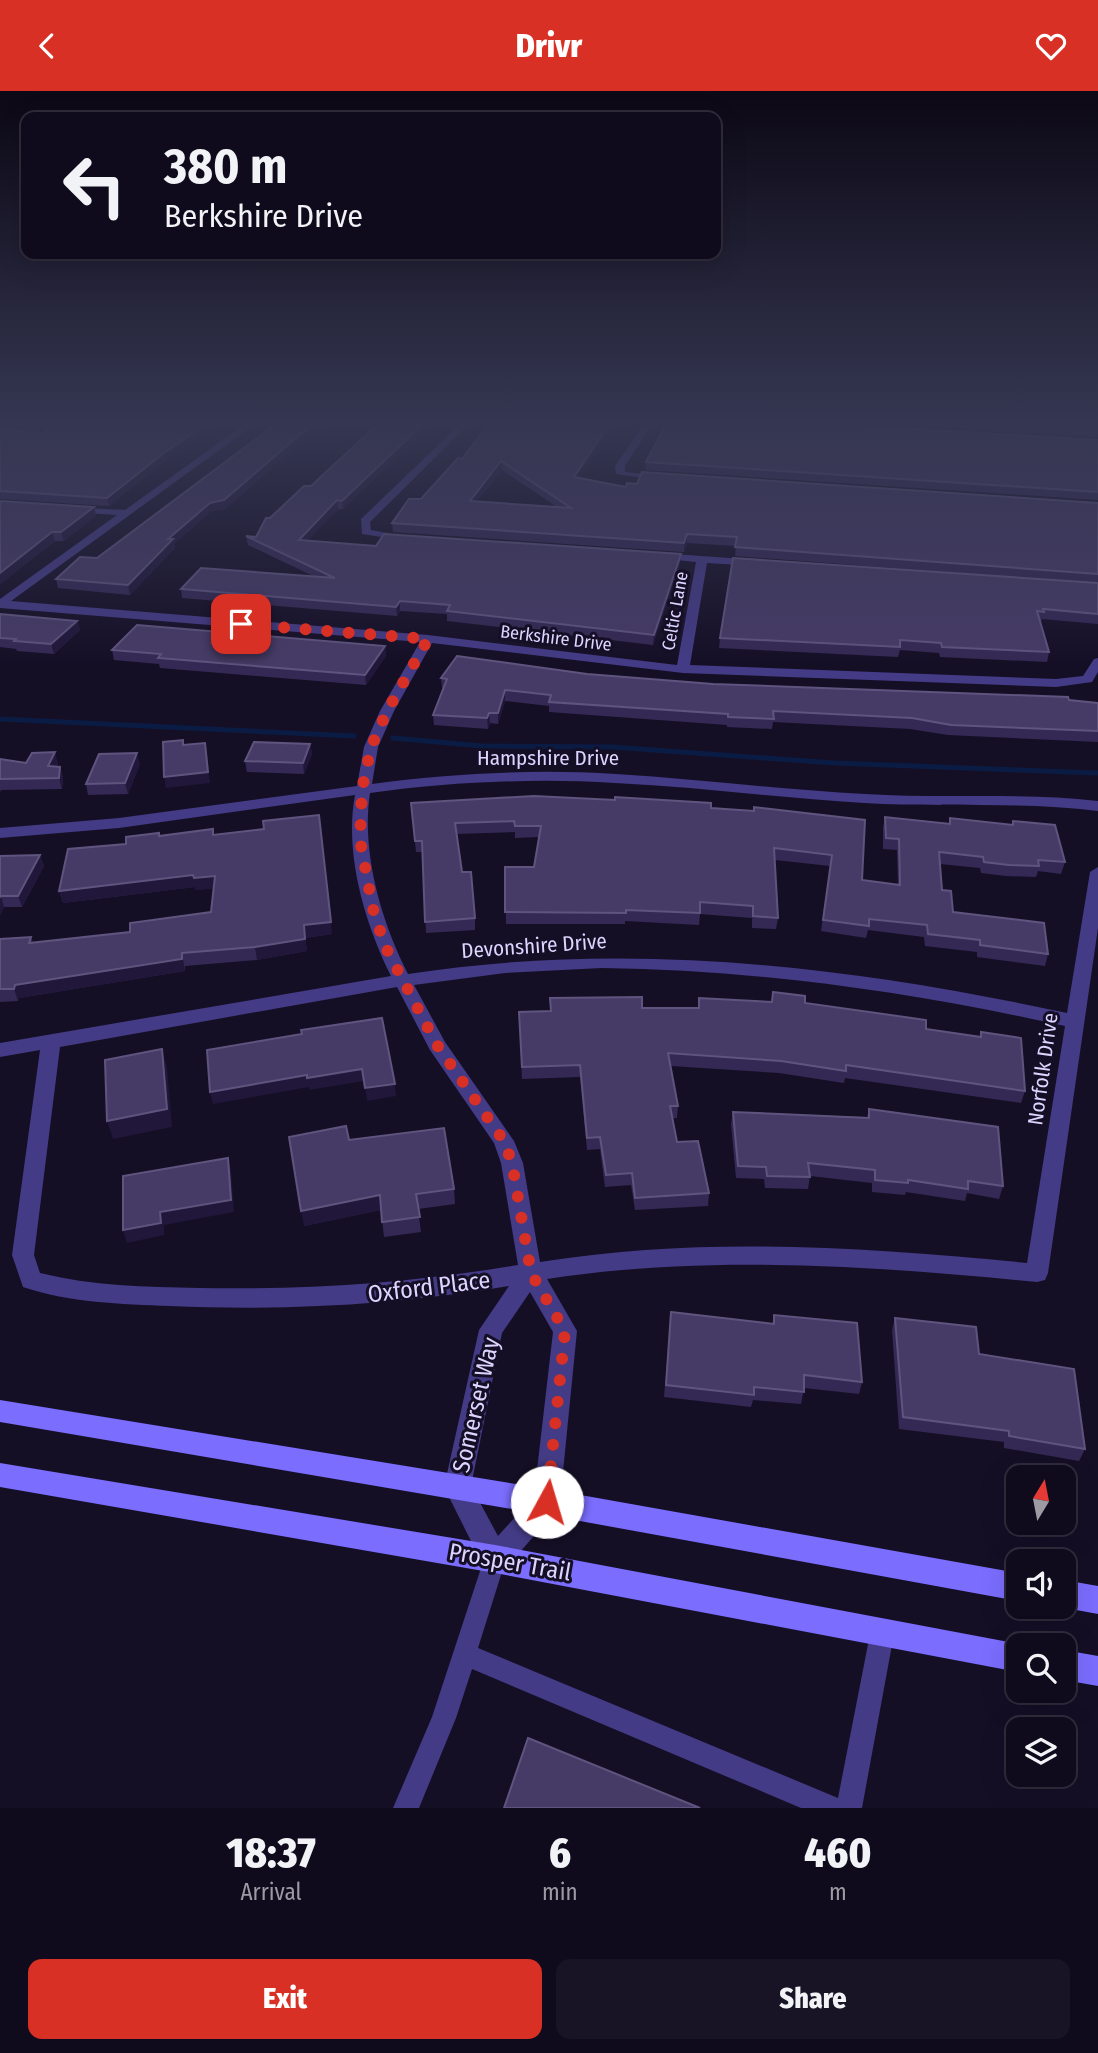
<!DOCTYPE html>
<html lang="en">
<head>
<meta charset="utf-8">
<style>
  body { margin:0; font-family:"Fira Sans Condensed",sans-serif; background:#191425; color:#f1f3f6; height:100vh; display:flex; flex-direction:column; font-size:26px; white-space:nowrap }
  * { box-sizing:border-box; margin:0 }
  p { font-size:23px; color:#9c9ba3 }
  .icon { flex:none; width:38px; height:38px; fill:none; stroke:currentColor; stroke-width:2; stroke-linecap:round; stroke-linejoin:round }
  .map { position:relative; height:1717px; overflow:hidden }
  .drawer { display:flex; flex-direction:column; background:#100b1c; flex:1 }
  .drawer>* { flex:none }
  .banner { position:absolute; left:21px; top:21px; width:700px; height:147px; border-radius:14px; box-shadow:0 7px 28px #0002,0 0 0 2px #302b3b; background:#100b1c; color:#f1f3f6; overflow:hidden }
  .needle { width:46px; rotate:10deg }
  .buttons { position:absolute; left:1006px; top:1374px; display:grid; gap:14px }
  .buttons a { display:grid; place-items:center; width:70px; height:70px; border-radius:14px; background:#100b1c; box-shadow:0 7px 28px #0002,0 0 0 2px #302b3b; font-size:35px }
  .pin { position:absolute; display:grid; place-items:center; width:60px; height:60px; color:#fff; margin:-30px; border-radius:14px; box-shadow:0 4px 10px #0006 }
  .me { position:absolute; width:77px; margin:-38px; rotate:6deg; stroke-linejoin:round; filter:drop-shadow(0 0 5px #0008) }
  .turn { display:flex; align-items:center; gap:24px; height:147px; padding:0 28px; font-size:32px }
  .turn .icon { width:91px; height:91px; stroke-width:2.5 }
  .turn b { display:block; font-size:49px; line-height:60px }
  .eta { display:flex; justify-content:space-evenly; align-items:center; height:119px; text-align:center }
  .eta b { font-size:42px; font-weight:800; line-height:49px }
  .action { display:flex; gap:14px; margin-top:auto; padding:14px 28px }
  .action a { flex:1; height:80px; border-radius:14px; background:#d93025; color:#fff; font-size:28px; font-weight:800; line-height:80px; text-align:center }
  .action a+a { background:#191425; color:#f1f3f6 }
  header { display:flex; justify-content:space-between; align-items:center; height:91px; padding:0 28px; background:#d93025; color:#fff; font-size:32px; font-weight:800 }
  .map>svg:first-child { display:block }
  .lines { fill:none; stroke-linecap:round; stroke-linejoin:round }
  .stream { stroke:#0b1c44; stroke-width:5 }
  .lane { fill:#433b85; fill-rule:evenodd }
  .street { fill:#433b85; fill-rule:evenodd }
  .secondary { fill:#7b6dfe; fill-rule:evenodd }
  .wall { fill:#342954; fill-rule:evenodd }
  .shaded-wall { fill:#20173a }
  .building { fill:#463b66; stroke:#5e547e; stroke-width:2; fill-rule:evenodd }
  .route { stroke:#d93025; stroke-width:12; stroke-dasharray:0 21.6 }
  .labels { text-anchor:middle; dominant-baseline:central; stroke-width:6; stroke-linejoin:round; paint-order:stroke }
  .far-street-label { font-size:18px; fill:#ddd5ff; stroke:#150f26 }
  .street-label { font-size:21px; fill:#ddd5ff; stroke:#150f26 }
  .near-street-label { font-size:24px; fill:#ddd5ff; stroke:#150f26 }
</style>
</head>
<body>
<header><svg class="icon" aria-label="back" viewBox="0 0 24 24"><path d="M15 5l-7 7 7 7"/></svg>Drivr<svg class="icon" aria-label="heart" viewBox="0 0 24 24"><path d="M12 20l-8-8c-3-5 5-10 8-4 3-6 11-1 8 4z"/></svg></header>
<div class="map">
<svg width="1098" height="1717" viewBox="0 0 1098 1717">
  <rect width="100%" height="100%" fill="#150f26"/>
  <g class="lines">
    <g class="stream">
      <path d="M0,628L354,645"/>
      <path d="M393,647L482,655L612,656L835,672L1098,682"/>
    </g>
    <path class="lane" d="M495,1457L503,1460L506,1468L478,1557L838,1707L870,1543L874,1535L882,1531L890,1535L894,1543L862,1717H801L472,1578L456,1627L419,1717H393L432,1626L484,1468L487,1460Z"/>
    <g class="street">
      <path d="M245,333H255L11,510L428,544L677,574L696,471L655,467L654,465L659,462L757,469L763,472L757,475L707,472L690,574L1056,588L1083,585L1094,568L1098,567V581L1092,591L1056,596L683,582L432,552L394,620L378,656L372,693C452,682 535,678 616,683C699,688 782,699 865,703C943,708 1021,701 1098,710V720C1020,710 942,717 864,712C781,707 698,696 615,692C534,687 450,691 370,702C361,761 381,830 408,883C630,849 849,875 1067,922L1090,781L1098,776V837L1048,1182L1045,1189L1037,1191C874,1175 709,1163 547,1188L577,1240L560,1411L556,1420L505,1478L495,1482L485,1478L444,1396L479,1239L509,1195C397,1214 284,1220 170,1215C121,1213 70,1212 23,1196L12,1164L40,959L0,966V952L391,885C365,833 344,763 355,704L119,737L0,747V737L119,727L357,695L364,656L380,620L420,551L0,517V508L117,424L70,421L65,418L66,416L125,419ZM602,877C760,879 912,901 1065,935L1027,1172C866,1156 701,1145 540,1171L523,1072L514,1050L445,951L414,894L505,882ZM397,896L430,959L494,1052L501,1072L518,1174C412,1192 307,1199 199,1197C146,1196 92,1195 40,1182L34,1164L60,956ZM530,1201L553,1241L534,1405L498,1445L471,1395L502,1242Z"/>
      <path d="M460,333H469L370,431L371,439L408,446V450L362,443L361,428Z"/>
      <path d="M644,333H652L625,375V381L664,385L667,386V390L616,383L615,375Z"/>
    </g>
    <g class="secondary">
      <path d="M0,1309L547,1398L1018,1482V1510L547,1424L0,1331Z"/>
      <path d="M0,1372L495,1454L1024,1554H1018V1581L495,1482L0,1396Z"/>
      <path d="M1064,1489L1098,1495V1523L1060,1516H1064Z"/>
      <path d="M1064,1559L1098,1565V1595L1064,1589Z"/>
    </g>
  </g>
  <g class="wall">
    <path d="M0,333H51L39,339L0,337Z"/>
    <path d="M276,333H334L329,338L317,340L304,349L225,418L211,420L174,453L175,457L130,504L58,497L56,488L97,467Z"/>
    <path d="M378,333H432L343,418H338L308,449L376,455L680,472L653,554L447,530V523L400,520L397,525L182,507L181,498L313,485L248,454L246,445L256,446L270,427L311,395Z"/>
    <path d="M883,333H1098V346Z"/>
    <path d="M485,337L579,387L626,396L1098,412V533L1042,528L1041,531H1040L1049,561L1047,571L940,566L939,562L900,559L898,566L719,557L720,547L1011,486L735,465L736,455L687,452L684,461L393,441L392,432L421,408L462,368ZM502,379L557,416L477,410Z"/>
    <path d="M0,338L165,370L109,415L0,408Z"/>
    <path d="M1098,349V409L646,379V371Z"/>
    <path d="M0,410L96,425L64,450H55L0,493Z"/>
    <path d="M0,523L77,530L80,539L54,563L17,560L16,558L0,556Z"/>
    <path d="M385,555L386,565L366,594L160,577L159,573L114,569L112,559Z"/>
    <path d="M587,583L713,593L1069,609L1098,612V651L948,644L910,638L773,631L772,638L727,636V634L549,621V615L505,610L498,633L490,632L488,638L434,634L433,624L444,597H442L441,587Z"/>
    <path d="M310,653L312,663L304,683L247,681L245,670Z"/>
    <path d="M0,668L26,672H58L56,676H60L63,687L62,698L1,699L0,701Z"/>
    <path d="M140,673L128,703L88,704L86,693Z"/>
    <path d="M411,712L711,717L865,729L862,789L898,794L897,759L883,758V737L885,726L949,732L950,727L1012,734L1013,730L1065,771L1061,783L1038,780L1036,786L1006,785L981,782L980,777L940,773L942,799L953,821L1048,863L1045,875L977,866V861L925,855L924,846L868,839L866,847L821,840L830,775L775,769L778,827L776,838L752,837V827L700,823L699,834L625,830V833H506L505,776H534L539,746L515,747V741L456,743L462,781L475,827V839L426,842L423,761H416Z"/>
    <path d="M214,744L332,843L305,847L307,860L257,869L185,875V880L19,907L18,910L0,911V848L31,846L33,852L130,841L211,821L213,797L196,799L195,796L63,812L59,800L126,753L159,745Z"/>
    <path d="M40,764L44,775L22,816H4L0,824V765Z"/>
    <path d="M773,901L805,912L926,938L980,946L981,941L1025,1000L1021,1012L845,987L844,992L779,982L671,975L678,1015L677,1027H673L677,1051L709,1102L708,1115L635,1119L631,1094L605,1096L600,1058L587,1059L580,986L522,988L519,921L550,920V907L642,917H698L699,907L771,911Z"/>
    <path d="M869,1018L1003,1095L999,1108L967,1102L965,1110L906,1101L905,1104L872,1101V1092L810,1085L808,1098L765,1097L764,1088L736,1087L731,1033L733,1021L867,1026Z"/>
    <path d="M349,1049L454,1098L455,1113L418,1118L421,1141L384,1146L381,1119L304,1135Z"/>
    <path d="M671,1221L772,1233L774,1224L862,1291L859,1303L804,1297L801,1313L753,1309L751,1316L664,1306Z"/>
    <path d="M895,1227L979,1263L1085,1358L1079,1370L1004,1357V1351L899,1338L892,1239Z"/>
  </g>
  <g class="shaded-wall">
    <path d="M38,333H51L39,339Z"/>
    <path d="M206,333H218L165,370L109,415L107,407L164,362Z"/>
    <path d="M314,333H334L329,338L317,340L304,349L225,418L211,420L174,453L175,457L130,504L128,494L168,448L210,412Z"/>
    <path d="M423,333H432L343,418L342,410Z"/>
    <path d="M609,333H614L574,395V386Z"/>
    <path d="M501,370L502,379L470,418V410Z"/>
    <path d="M337,409L338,418L300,458L299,449Z"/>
    <path d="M94,416L96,425L64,450L61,441Z"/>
    <path d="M52,441L55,450L0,493V482Z"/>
    <path d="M687,443V452L684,461V452Z"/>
    <path d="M681,463L680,472L653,554L654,544Z"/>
    <path d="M400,510V520L397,525L396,516Z"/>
    <path d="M77,530L80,539L54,563L51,553Z"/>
    <path d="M385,555L386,565L366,594L365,584Z"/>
    <path d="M505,599V610L498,633V622Z"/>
    <path d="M489,622L490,632L488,638L487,627Z"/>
    <path d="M205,652L210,692L166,697L164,686Z"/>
    <path d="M310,653L312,663L304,683L303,672Z"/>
    <path d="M55,661L58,672L51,686L48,675Z"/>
    <path d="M137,662L140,673L128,703L125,692Z"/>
    <path d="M60,676L63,687L62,698L59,687Z"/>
    <path d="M319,724L332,843L305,847L307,860L257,869L255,856L304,834Z"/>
    <path d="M40,764L44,775L22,816L18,805Z"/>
    <path d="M193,784L215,785L217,797L196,799L195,796L63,812L59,800Z"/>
    <path d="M1,805L4,816L0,824V806Z"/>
    <path d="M182,862L185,880L19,907L18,910L14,898L15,894Z"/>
    <path d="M162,958L167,976L172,1036L113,1048L107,1030Z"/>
    <path d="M362,978L364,990L309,999V996L213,1013L210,1001L307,984Z"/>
    <path d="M395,993L396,1005L367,1010L365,997Z"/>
    <path d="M228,1067L231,1079L234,1121L164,1134V1144L127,1152L123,1139L160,1121Z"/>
    <path d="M380,1104L381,1119L304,1135L301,1120Z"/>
  </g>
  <g class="building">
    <path d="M56,333H206L164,362L107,407L0,400V338L41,342Z"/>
    <path d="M276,333H314L303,341L224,409L210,412L168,448H173L128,494L56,488L80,466L97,467Z"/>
    <path d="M378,333H423L342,410L337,409L299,449L376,455L384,443L681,463L654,544L447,520L450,514L400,510L396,516L181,498L201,477L335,487L246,445L256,446L266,427H270L304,395H311Z"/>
    <path d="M489,333H609L574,386L626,396L627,392L637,393L642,381L1098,412V483L735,456L737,446L687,443L684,452L392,432L409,408H421L458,367L462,368ZM501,370L571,417L470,410Z"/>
    <path d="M666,333H831L1098,349V401L646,371Z"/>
    <path d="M1014,333H1098V338Z"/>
    <path d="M0,410L94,416L61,441H52L0,482Z"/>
    <path d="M733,467L1098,492V523L1043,518L1044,521L1037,520L1049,561L942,556L941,552L900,549V556L720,547Z"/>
    <path d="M0,523L77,530L51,553L14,550L16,548L0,547Z"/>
    <path d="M137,534L385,555L365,584L158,567L161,563L112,559Z"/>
    <path d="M457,565L587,583L713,593L1068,606L1069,609L1098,612V640L951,634L912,627L773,620L774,628L728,626V623L549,611L551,604L505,599L498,622H489L487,627L433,624L447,588L441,587Z"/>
    <path d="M183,649V654L205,652L208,681L164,686L163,651Z"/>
    <path d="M254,651L310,653L303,672L245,670Z"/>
    <path d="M55,661L48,675L60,676L59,687L0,688V668L26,672L32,662Z"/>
    <path d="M137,662L125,692L86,693L99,663Z"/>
    <path d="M534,705L615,709V706L711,712V717L754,720V716L865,729L862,789L900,794L899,748L886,747L885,726L950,733V727L1013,734V730L1055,734L1065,771L1038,769L1039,775L1009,774L984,771L983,766L939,761L942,799L951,800L953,821L1044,832L1048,863L980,854V849L928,843L927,834L869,828V835L823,829L832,764L774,757L778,827L753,825V815L700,811V822L626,819V822L505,821V776H534L541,735H515L514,730L455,732L462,781H471L475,827L425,831L422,750H415L411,712Z"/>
    <path d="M319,724L331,831L304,834L305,848L255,856L182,862V868L15,894L14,898H0V848L31,846L29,852L130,841V832L211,821L215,785L194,787L193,784L59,800L68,758L126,753V746L159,742V745L213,738V744L264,738L263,730Z"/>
    <path d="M40,764L18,805H1L0,806V765Z"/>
    <path d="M773,901L805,905V912L926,929V938L981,946V941L1021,947L1025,1000L846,974V980L781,970L668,962L678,1015H670L677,1051L698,1050L709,1102L635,1107L632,1082L606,1084L600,1046L587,1047L580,974L522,976L519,921L551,920L550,907L642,906V917H699V907L772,911Z"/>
    <path d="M382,927L395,993L365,997L362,978L307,987V984L210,1001L207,959L302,943L301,939Z"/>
    <path d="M162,958L167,1018L107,1030L105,969Z"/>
    <path d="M869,1018L998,1036L1003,1095L968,1090V1098L908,1089V1092L875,1089V1079L808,1072L810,1086L767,1085L766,1076L738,1075L733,1021L869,1027Z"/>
    <path d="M346,1035L349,1049L444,1037L454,1098L416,1103L420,1126L382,1131L380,1104L301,1120L289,1046Z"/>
    <path d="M228,1067L231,1109L160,1121L161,1132L123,1139V1085Z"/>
    <path d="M671,1221L774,1233V1224L857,1232L862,1291L804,1284V1301L754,1296V1304L666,1294Z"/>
    <path d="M895,1227L976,1236L979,1263L1074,1278L1085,1358L1009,1345V1340L903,1326Z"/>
    <path d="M528,1647L700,1717H504Z"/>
  </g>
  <linearGradient id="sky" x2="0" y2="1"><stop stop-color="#0c0815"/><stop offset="0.58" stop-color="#353752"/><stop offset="1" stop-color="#353752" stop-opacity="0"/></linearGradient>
  <rect width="1098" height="573" fill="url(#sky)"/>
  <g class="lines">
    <path class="route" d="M241,533L428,548L387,620L371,656L362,698L360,749L373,818L385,855L437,954L504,1050L512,1072L531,1182L565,1240L547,1411"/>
  </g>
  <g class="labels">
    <g class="far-street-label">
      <text transform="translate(675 520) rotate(-80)">Celtic Lane</text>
      <text transform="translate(556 547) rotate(7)">Berkshire Drive</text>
    </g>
    <g class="street-label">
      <text x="548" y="667">Hampshire Drive</text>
      <text transform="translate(534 855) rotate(-4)">Devonshire Drive</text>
      <text transform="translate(1043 978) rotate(-82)">Norfolk Drive</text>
    </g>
    <g class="near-street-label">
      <text transform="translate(429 1196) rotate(-7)">Oxford Place</text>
      <text transform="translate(476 1314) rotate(-77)">Somerset Way</text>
      <text transform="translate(510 1471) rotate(10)">Prosper Trail</text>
    </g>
  </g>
</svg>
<div class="buttons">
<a><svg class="needle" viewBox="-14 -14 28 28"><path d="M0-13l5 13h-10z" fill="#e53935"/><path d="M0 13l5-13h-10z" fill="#9c9ba3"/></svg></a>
<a><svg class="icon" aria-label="sound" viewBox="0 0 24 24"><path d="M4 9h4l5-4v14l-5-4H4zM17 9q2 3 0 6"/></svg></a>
<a><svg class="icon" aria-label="search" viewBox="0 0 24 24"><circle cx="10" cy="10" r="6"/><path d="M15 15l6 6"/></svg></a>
<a><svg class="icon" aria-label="layers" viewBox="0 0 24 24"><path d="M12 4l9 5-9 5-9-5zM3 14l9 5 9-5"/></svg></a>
</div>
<div class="pin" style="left:241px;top:533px;background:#d93025"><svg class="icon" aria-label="arrive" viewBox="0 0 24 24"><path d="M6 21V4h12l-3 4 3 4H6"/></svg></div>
<svg class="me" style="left:547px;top:1411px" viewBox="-20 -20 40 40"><circle r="19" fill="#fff"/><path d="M0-13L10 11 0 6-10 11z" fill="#d93025"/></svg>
<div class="banner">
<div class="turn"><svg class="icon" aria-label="left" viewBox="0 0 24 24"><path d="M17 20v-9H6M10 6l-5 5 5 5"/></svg><div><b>380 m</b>Berkshire Drive</div></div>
</div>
</div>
<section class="drawer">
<div class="eta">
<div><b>18:37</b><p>Arrival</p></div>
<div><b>6</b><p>min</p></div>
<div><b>460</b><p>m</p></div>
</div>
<div class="action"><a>Exit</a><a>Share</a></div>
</section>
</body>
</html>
